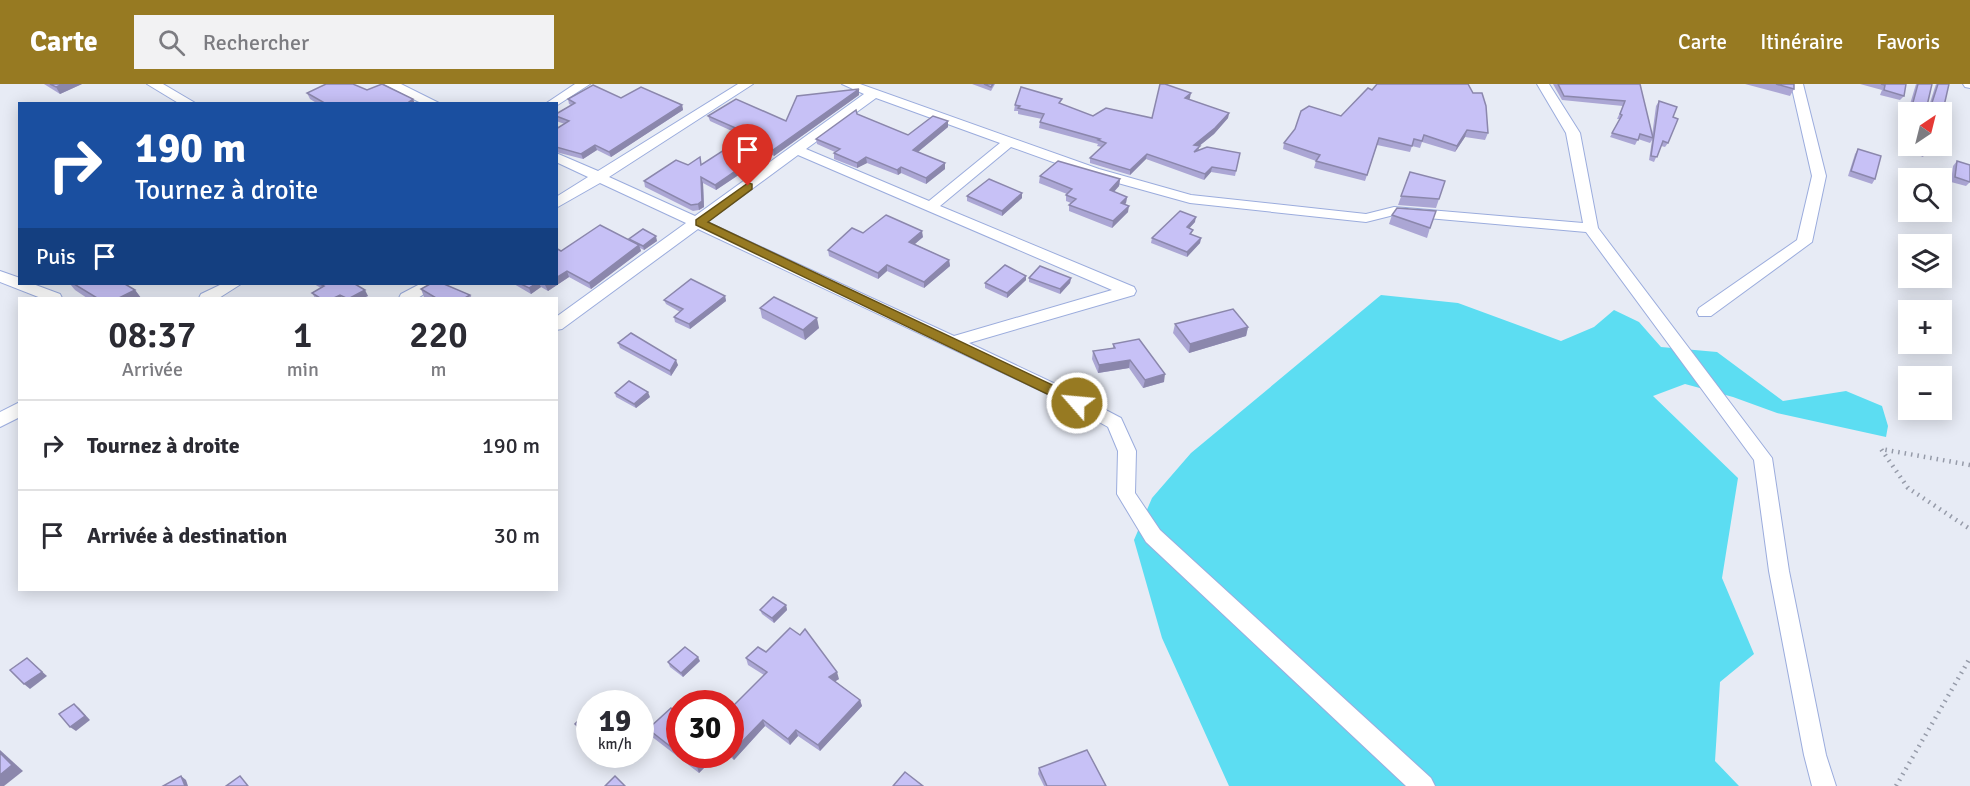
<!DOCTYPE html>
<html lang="fr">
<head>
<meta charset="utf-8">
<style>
  body { margin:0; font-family:Signika,sans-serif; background:#f2f2f3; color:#2b2b33; height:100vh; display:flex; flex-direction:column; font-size:22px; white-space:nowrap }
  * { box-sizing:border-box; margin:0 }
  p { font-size:20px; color:#7c7c81 }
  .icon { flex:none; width:33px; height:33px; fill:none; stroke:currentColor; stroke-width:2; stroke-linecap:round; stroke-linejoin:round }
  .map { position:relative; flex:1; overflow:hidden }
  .details { position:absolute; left:18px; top:213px; width:540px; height:294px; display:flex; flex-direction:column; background:#fff; border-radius:0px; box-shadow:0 3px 15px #0003 }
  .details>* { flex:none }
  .top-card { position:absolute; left:18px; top:18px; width:540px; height:183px; border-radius:0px; box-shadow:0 3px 15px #0003; background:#1a4fa0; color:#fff; overflow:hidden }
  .needle { width:39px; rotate:35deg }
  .fabs { position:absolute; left:1898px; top:18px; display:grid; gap:12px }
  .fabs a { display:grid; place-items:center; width:54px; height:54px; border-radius:0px; background:#fff; box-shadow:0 3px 15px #0003; font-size:30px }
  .speed { position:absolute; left:576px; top:606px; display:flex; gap:12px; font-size:30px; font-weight:700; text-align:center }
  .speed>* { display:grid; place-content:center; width:78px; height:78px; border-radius:50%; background:#fff; box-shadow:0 3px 15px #0003; line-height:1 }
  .speed small { font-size:15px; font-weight:400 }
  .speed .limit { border:9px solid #d22; background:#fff; color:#111 }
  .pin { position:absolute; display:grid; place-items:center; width:51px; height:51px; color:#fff; margin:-62px -26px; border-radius:50% 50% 50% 0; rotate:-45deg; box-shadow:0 0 6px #0007 }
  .pin .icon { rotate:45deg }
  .me { position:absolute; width:66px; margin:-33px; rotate:297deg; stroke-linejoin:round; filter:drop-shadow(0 0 4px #0008) }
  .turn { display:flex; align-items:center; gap:21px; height:126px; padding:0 18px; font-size:27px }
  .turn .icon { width:78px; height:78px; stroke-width:2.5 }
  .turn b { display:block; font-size:42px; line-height:51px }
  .then { display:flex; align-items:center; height:57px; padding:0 18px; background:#0003; gap:12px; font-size:22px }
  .eta { display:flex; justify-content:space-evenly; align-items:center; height:102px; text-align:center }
  .eta b { font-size:36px; font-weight:600; line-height:42px }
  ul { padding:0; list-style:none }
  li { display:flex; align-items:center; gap:18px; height:90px; padding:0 18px; border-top:2px solid #e1e1e2 }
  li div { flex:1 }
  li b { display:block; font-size:22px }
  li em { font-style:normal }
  header { display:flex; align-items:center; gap:36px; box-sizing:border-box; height:84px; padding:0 30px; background:#977a22; color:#fff }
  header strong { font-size:28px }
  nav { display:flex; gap:33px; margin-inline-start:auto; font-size:21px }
  .search { width:420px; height:54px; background:#f2f2f3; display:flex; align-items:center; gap:15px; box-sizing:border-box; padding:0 21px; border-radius:0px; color:#7c7c81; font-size:22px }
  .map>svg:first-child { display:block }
  .water { fill:#5cddf2 }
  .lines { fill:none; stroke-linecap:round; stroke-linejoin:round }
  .minor-casing { stroke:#9bacdd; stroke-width:2 }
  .path { stroke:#969ba9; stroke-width:4.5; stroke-dasharray:1.5 5; stroke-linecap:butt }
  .minor { fill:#fff; fill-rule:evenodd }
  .wall { fill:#aba6d4 }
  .shaded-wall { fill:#8b87ac }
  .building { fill:#c7c1f6; stroke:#8b87ac; stroke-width:1.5 }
  .route { fill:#977a22; stroke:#624f16; stroke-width:1.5 }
</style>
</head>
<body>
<header>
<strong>Carte</strong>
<div class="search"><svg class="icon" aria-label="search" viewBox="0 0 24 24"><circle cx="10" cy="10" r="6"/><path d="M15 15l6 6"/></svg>Rechercher</div>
<nav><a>Carte</a><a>Itinéraire</a><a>Favoris</a></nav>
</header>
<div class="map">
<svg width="1970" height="702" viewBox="0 0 1970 702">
  <rect width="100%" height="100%" fill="#e7ebf5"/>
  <path class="water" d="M1381,211L1458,219L1561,257L1594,243L1614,226L1639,238L1661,263L1717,268L1783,317L1846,307L1882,322L1888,342L1886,353L1777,329L1733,313L1685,300L1653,312L1738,394L1722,494L1754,570L1720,598L1715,677L1739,702H1229L1162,554L1134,456L1152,414L1191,369Z"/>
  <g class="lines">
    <g class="minor-casing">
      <g id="minor">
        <path d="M147,0H163L197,20H180Z"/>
        <path d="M384,0H401L441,20H423Z"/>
        <path d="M575,0H590L556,22V20H545Z"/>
        <path d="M738,0H753L609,93L695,132L864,10L842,0H860L1099,85L1191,111L1366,130L1394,123L1583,139L1566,49L1537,0H1549L1580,49L1598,144L1772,374L1789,487L1826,671L1836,702H1812L1804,671L1769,487L1754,376L1586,148L1394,131L1366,138L1190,119L1089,91L1011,63L940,122L1134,203L1136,207L1134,211L969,259L1064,304L1121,334L1136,367L1135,409L1160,446L1431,694L1435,702H1406L1146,458L1117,410L1118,367L1108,343L1052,312L698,145L562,245L556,246V233L686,139L600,99L556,124V113L588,93L556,78V69L598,87ZM876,14L1000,59L929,117L806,65ZM798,71L1112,206L954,252L707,138Z"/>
        <path d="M1791,0H1803L1826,92L1812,158L1711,232H1699L1697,228L1699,224L1797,156L1812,92Z"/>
        <path d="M1963,0H1970V4L1965,3Z"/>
        <path d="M0,187L20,194V200H33L60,210L62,214H41L0,198Z"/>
        <path d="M222,200H241L219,214H199L201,210Z"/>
        <path d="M420,200H439L418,214H399L401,210Z"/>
        <path d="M20,318V333L0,343V328Z"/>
      </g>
    </g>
    <g class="path">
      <path d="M1970,381L1881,365L1908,404L1970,445"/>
      <path d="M1896,702L1970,574"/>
    </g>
    <use href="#minor" class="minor"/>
  </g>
  <g class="wall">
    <path d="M44,0H82L60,10Z"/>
    <path d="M972,0H995L991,7Z"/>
    <path d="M1553,0H1640L1652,52L1656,22L1659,17L1673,33L1668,59L1665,63L1661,62L1654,78L1649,76L1652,56L1650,59L1638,55L1635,61L1610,53L1620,35H1617L1623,22L1562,16Z"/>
    <path d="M1745,0H1794V5L1790,12Z"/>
    <path d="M1860,0H1906L1904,12L1900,16L1880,11L1882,6Z"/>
    <path d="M1916,0H1932L1926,26L1924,28H1914L1908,27Z"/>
    <path d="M1936,0H1949L1941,28H1927Z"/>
    <path d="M859,5V11L774,72L770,70L716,106L703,99L704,123L699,126L693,127L645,103L644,97L688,81L702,80L745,53L710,37L708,32L786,37Z"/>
    <path d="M367,6L413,15L415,20H318L310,15L307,9Z"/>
    <path d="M1372,6L1488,49L1485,56L1465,53L1455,68L1422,58L1420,64L1412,62L1410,68L1377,61L1365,97L1314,84L1316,77L1283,65L1284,59L1341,32Z"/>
    <path d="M621,14L682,21L683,26L611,73L597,66L583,75L556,68V45L565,40L556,37V30L571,21L569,20L568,15Z"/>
    <path d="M1190,14L1189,16L1229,29L1228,34L1214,50L1199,62V66L1240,69L1235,92L1211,88L1204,96L1146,75L1130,91L1090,79V74L1102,63L1097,62L1098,60L1039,44L1040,38L1042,35L1018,30V27H1014L1015,21L1061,20L1093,32L1152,34Z"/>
    <path d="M857,30L908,51L948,37V43L918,68L945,85L926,100L901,89L898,91L867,79L857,84L834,75V69L835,68L817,60L816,55Z"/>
    <path d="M1916,62H1934L1932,64L1929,63L1923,73L1913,69Z"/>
    <path d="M1858,65L1875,95L1872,100L1848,92L1855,70Z"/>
    <path d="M1957,77L1970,98L1966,102L1951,98L1953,82Z"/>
    <path d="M1410,88L1439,115L1436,124L1398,121Z"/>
    <path d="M1040,92L1120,95L1119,102L1114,108L1127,113L1126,119L1125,120L1128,128L1112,144L1069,127V121L1071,119L1066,117V111L1067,110L1039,99Z"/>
    <path d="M967,112L1022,114L1002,132L967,117Z"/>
    <path d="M1392,131L1430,144L1427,154L1389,140Z"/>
    <path d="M1195,138L1189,144L1192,151L1201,154L1200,159L1187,173L1151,159L1152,154Z"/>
    <path d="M863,149L923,153L915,160L949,176L950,182L924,204L887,187L878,195L829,172L828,166Z"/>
    <path d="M629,155L657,157L644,166L640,164L641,167L591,205L569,193L548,207L541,203L531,210L514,200H556L561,167L630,156Z"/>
    <path d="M1029,194H1071L1070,199L1060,210L1029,198Z"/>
    <path d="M1026,196L1007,214L985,204V199Z"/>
    <path d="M70,200H125L135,206L141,214H87L75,206Z"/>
    <path d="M314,200H355L368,212L363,214H315L312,209L321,204Z"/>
    <path d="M421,205L470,211L472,214H427L424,213Z"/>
    <path d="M725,212L726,217L690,245L675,238L674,233L680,228L666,220L664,216Z"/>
    <path d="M760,224L819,244L805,256L762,234Z"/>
    <path d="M1175,240L1248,243L1246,252L1189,269L1173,249Z"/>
    <path d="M618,259L678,281L671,292L620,264Z"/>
    <path d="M1113,260L1164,298L1143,304L1129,284L1098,289L1092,275L1093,267L1113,264Z"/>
    <path d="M615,309L650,313L636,324L616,313Z"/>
    <path d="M786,521L787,526L774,539L762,530L760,526Z"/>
    <path d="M766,568L839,595L835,597L860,616L862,622L820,667L798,652L790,661L765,642L734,676L727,670H730V625L764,591L748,581L746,574Z"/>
    <path d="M700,577L683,593L670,583L668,578Z"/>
    <path d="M590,630V654L577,644L575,640Z"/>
    <path d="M680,631V670H718L699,689L651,652L648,645Z"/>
    <path d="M1039,684L1106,702H1044L1038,690Z"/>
  </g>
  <g class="shaded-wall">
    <path d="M63,0H82L60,10L56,3Z"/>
    <path d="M859,5V11L774,72L773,66Z"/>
    <path d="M1191,9L1190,14L1185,20V14Z"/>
    <path d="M413,15L415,20H406Z"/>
    <path d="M682,21L683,26L611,73L609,68Z"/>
    <path d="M1229,29L1228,34L1214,50L1193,67L1194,61Z"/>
    <path d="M948,37V43L913,72V66Z"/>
    <path d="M1467,46L1465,53L1455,68L1457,62Z"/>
    <path d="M595,61L597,66L583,75L581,70Z"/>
    <path d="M769,64L770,70L716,106L715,101Z"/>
    <path d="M1147,70L1146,75L1130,91V86Z"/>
    <path d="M866,73L867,79L857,84V79Z"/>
    <path d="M945,79V85L926,100V94Z"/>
    <path d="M901,83V89L898,91L897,86Z"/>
    <path d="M1212,83L1211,88L1204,96L1205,90Z"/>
    <path d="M701,93L703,99L704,123L699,126L698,120Z"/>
    <path d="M1120,95L1119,102L1109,113L1110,106Z"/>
    <path d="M1022,109V114L1002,132V127Z"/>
    <path d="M1127,113L1126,119L1120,125L1121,119Z"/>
    <path d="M1129,122L1128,128L1112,144L1113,137Z"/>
    <path d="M1196,133L1195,138L1186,148L1187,143Z"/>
    <path d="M922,147L923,153L910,164L909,158Z"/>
    <path d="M656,152L657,157L644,166L643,162Z"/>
    <path d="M1201,154L1200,159L1187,173V168Z"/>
    <path d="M639,161L641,167L591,205L589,199Z"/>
    <path d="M949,176L950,182L924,204V198Z"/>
    <path d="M887,181V187L878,195V189Z"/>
    <path d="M567,187L569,193L548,207L545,201L548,200H556V194Z"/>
    <path d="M1026,192V196L1007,214V209Z"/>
    <path d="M1071,194L1070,199L1060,210V205Z"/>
    <path d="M535,200H539L541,203L531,210L529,204Z"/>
    <path d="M135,206L141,214H119Z"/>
    <path d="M365,206L368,212L363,214H350Z"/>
    <path d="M340,211L342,214H334Z"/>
    <path d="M725,212L726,217L690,245L689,240Z"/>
    <path d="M817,234L819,244L805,256L803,246Z"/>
    <path d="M1248,243L1246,252L1189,269L1190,260Z"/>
    <path d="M676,276L678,281L671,292L670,287Z"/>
    <path d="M1130,276L1129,284L1098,289L1099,281Z"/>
    <path d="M1165,290L1164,298L1143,304L1145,296Z"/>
    <path d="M648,308L650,313L636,324L634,320Z"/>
    <path d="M786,521L787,526L774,539L772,534Z"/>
    <path d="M698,573L700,577L683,593L681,589Z"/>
    <path d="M27,574L47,592L30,605L24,600Z"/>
    <path d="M837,588L839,595L831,600L829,593Z"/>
    <path d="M860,616L862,622L820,667L818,661Z"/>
    <path d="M74,620L79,624L90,636L76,647L70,643Z"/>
    <path d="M763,636L765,642L734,676L731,669Z"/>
    <path d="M796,646L798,652L790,661L788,655Z"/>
    <path d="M0,666L23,687L4,702H0Z"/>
    <path d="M709,670H718L699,689L697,683Z"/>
    <path d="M181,692L186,696L188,702H185Z"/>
  </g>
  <g class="building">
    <path d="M50,0H63L56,3Z"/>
    <path d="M326,0H353L367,6L382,0L413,15L406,20H320L323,18L307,9Z"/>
    <path d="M984,0H993L991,3Z"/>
    <path d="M1160,0H1165L1191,9L1185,14L1229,29L1215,44L1194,61L1200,62L1194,68L1207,63L1240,69L1236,87L1212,83L1205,90L1147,70L1130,86L1090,74L1106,59L1098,56L1100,55L1040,38L1044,30L1018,24L1020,22L1015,21L1021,3L1062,15L1059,19L1093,32L1106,24L1152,34Z"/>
    <path d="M1377,0H1468L1473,9H1482L1486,22L1488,49L1467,46L1457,62L1424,51L1422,57L1414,55L1412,62L1379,54L1367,91L1316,77L1320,71L1284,59L1295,45L1301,27L1309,22L1341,32L1368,4L1372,6Z"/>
    <path d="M1558,0H1640L1653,54L1640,50L1638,56L1612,49L1622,31L1620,30L1625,17L1564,12Z"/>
    <path d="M1776,0H1794V5Z"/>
    <path d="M1881,0H1906L1904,12L1884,6L1885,1Z"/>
    <path d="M1918,0H1932L1926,26L1912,22Z"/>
    <path d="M1938,0H1949L1941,35V28H1929Z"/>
    <path d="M593,1L621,14L641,3L682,21L609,68L595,61L581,70L556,63V45L569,37L556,32V30L575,19L568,15Z"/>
    <path d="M859,5L773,66L769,64L715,101L701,93L702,117L698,120L691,121L644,97L676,76L688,81L700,73L701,81L749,50L708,32L736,15L786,37L797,12Z"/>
    <path d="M1659,17L1677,23L1673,33L1678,35L1668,59L1663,57L1657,73L1651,72Z"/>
    <path d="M856,26L857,30L908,51L933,32L948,37L913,66L945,79L926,94L901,83L897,86L866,73L857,79L834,69L840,65L816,55Z"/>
    <path d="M1918,62H1930L1927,68L1917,64Z"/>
    <path d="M1858,65L1881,72L1875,95L1851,87Z"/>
    <path d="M1058,77L1120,95L1110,106L1127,113L1121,119L1129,122L1113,137L1069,121L1076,115L1066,111L1072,105L1040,92Z"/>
    <path d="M1957,77L1970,81V98L1955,93Z"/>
    <path d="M1410,88L1445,97L1439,115L1401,112Z"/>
    <path d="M989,95L1022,109L1002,127L967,112Z"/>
    <path d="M1397,124L1436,127L1430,144L1392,131Z"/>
    <path d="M1180,127L1196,133L1187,143L1193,146L1190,150L1201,154L1187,168L1152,154Z"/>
    <path d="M886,131L922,147L909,158L949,176L924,198L887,181L878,189L828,166L852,144L863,149Z"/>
    <path d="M600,141L639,161L589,199L567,187L556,194V164L561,167Z"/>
    <path d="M643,145L656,152L643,162L629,155Z"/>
    <path d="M1005,181L1026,192L1007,209L985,199Z"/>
    <path d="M1040,182L1071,194L1060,205L1029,194Z"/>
    <path d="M691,195L725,212L689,240L674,233L683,225L664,216Z"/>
    <path d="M74,200H125L135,206L119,214H97Z"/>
    <path d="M320,200H355L365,206L350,214H346L340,211L334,214H320L312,209L324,202Z"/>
    <path d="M430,200H444L470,211L465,214H436L421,205Z"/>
    <path d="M521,200H535L529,204Z"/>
    <path d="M774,213L817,234L803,246L760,224Z"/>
    <path d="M1233,225L1248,243L1190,260L1175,240Z"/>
    <path d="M631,249L676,276L670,287L618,259Z"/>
    <path d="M1139,255L1165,290L1145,296L1130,276L1099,281L1093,267L1115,264L1113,260Z"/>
    <path d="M629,297L648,308L634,320L615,309Z"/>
    <path d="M773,513L786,521L772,534L760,526Z"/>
    <path d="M790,544L800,551L805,545L837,588L829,593L860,616L818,661L796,646L788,655L763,636L731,669H730V625L767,588L746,574L758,563L766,568Z"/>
    <path d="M685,563L698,573L681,589L668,578Z"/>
    <path d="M27,574L42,588L24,600L10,586Z"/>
    <path d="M712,616L717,620H709Z"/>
    <path d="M74,620L85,632L70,643L59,630Z"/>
    <path d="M671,624L680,631V670L648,645Z"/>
    <path d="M587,628L590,630V652L575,640Z"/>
    <path d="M1087,666L1106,702H1047L1039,684Z"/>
    <path d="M0,669L12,681L0,691Z"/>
    <path d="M680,670H709L697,683Z"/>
    <path d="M905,688L923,702H893Z"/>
    <path d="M181,692L185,702H163Z"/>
    <path d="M240,692L248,702H226Z"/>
    <path d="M615,692L625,702H605Z"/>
  </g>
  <path class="route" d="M748,99L752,100V105L708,138L1082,315L1084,319L1082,322H1072L696,141V136Z"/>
</svg>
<div class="fabs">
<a><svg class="needle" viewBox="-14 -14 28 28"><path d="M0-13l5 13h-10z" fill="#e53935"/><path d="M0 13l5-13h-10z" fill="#7c7c81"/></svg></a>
<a><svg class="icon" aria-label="search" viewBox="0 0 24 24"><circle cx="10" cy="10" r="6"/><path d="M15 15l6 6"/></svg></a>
<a><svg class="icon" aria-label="layers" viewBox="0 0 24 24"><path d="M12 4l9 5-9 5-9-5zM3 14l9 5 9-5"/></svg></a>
<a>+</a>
<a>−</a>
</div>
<div class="speed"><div>19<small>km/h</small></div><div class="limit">30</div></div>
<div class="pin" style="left:748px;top:102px;background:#d93025"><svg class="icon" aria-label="arrive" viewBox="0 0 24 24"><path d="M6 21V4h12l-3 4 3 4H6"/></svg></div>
<svg class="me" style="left:1077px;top:319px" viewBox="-20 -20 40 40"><circle r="17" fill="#977a22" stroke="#fff" stroke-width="3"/><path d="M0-11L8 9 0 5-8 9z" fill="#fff"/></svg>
<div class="top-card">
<div class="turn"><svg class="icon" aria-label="right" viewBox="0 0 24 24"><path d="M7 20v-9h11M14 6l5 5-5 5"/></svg><div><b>190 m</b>Tournez à droite</div></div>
<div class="then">Puis<svg class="icon" aria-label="arrive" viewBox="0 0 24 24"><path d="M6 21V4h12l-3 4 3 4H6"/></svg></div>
</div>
<section class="details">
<div class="eta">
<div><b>08:37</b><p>Arrivée</p></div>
<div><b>1</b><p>min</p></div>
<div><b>220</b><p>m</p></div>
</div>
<ul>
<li><svg class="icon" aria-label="right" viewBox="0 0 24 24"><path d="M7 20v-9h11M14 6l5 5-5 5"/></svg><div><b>Tournez à droite</b></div><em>190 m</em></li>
<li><svg class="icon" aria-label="arrive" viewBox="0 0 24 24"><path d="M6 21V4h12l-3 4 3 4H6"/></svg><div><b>Arrivée à destination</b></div><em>30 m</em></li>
</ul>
</section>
</div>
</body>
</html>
